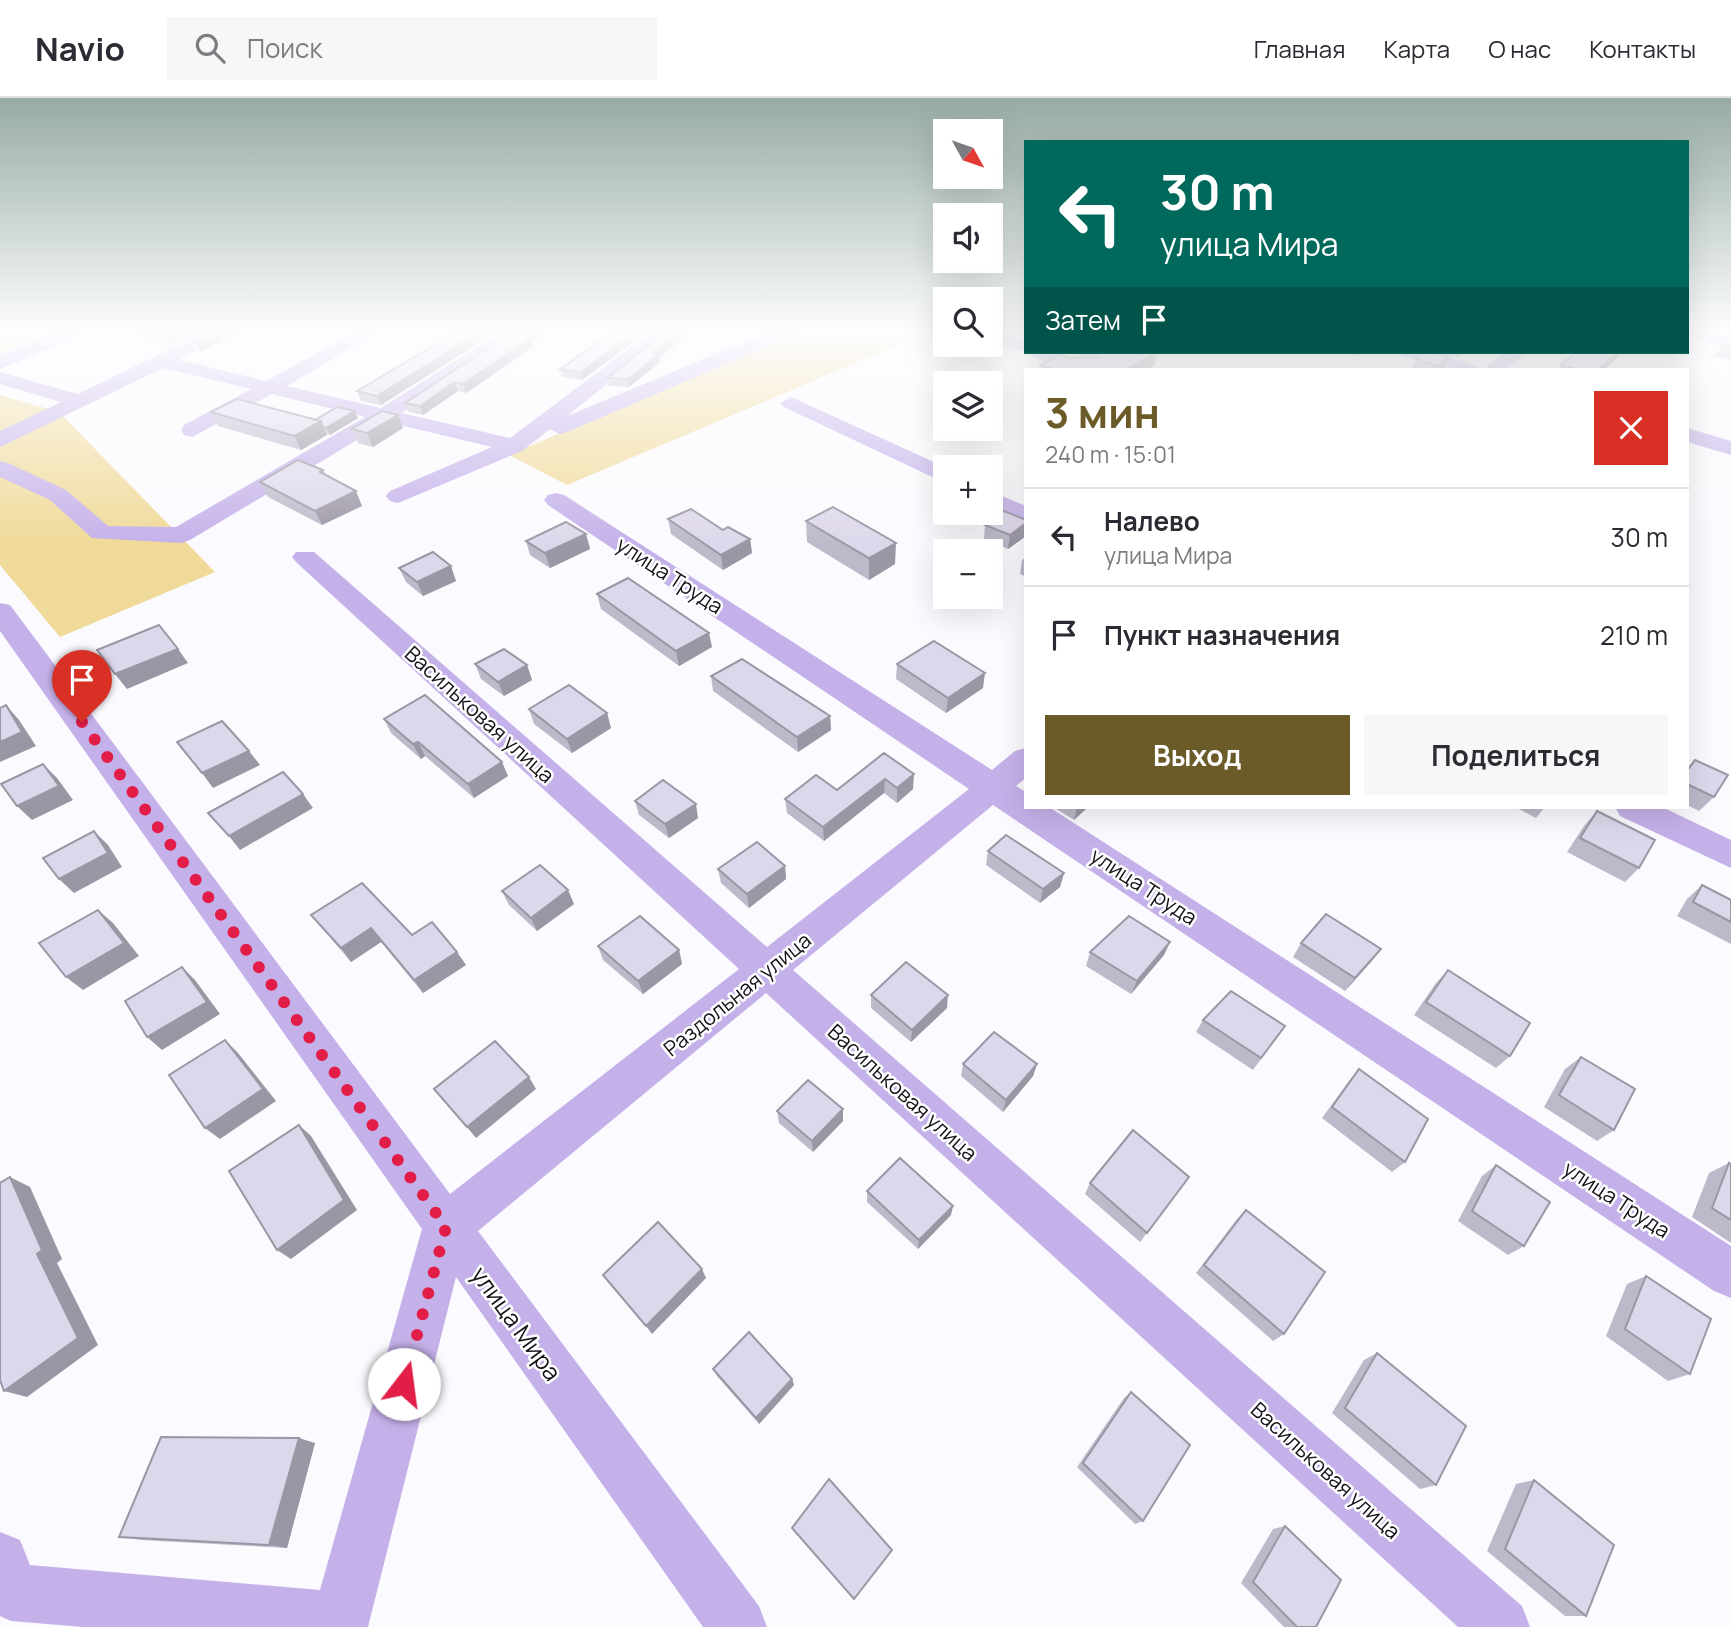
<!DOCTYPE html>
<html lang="ru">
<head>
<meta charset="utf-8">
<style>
  body { margin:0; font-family:Manrope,sans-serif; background:#f7f7f7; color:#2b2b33; height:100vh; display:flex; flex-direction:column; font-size:26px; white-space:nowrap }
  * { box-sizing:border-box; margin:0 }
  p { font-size:23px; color:#7c7c81 }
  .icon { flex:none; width:38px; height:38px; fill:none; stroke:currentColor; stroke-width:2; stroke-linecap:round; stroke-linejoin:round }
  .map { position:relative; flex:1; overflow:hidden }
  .sheet { position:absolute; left:1024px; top:270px; width:665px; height:441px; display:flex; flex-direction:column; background:#fff; border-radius:0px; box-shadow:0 7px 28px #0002 }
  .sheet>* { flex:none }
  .banner { position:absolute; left:1024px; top:42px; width:665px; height:214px; border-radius:0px; box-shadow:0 7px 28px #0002; background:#00695c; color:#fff; overflow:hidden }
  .needle { width:46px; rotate:130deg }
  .buttons { position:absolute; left:933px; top:21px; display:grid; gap:14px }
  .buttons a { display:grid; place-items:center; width:70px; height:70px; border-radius:0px; background:#fff; box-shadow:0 7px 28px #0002; font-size:35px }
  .pin { position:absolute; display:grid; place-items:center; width:60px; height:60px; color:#fff; margin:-72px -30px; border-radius:50% 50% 50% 0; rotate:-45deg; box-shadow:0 0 7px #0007 }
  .pin .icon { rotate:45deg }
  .me { position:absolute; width:77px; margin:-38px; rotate:15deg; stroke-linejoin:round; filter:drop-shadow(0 0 5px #0008) }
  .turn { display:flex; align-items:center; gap:24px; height:147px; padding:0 21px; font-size:32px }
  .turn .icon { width:91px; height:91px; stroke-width:2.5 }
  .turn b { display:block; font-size:49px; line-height:60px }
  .then { display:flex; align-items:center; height:66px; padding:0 21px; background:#0003; gap:14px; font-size:26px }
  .round { display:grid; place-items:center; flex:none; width:74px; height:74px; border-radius:0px; background:#f7f7f7 }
  .summary { display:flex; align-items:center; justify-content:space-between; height:119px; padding:0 21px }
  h1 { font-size:42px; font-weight:700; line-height:52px; color:#6b5b28 }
  .button { display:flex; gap:14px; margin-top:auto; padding:14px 21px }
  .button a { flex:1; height:80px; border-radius:0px; background:#6b5b28; color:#fff; font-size:28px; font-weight:700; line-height:80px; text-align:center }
  .button a+a { background:#f7f7f7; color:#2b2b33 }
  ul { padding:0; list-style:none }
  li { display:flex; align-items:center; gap:21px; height:98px; padding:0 21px; border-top:2px solid #e1e1e2 }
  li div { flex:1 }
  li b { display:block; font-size:26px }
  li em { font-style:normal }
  header { display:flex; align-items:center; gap:42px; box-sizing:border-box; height:98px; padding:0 35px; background:#fff; border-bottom:2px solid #e1e1e2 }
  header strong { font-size:33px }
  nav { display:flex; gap:38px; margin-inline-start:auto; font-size:24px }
  .search { width:490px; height:63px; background:#f7f7f7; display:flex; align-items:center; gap:18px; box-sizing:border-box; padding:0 24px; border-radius:0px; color:#7c7c81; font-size:26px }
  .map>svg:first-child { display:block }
  .green { fill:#f0da99 }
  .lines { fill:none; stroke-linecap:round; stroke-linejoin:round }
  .minor { fill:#c5b1e9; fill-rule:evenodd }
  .wall { fill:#beb9ca }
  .shaded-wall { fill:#9b96a4 }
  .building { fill:#ddd7eb; stroke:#9b96a4; stroke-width:2 }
  .route { stroke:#e11d48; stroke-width:12; stroke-dasharray:0 21.6 }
  .labels { text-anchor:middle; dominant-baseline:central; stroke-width:5; stroke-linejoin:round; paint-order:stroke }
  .street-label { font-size:21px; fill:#141118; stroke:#fff }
  .near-street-label { font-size:24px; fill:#141118; stroke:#fff }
</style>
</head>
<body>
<header>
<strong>Navio</strong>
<div class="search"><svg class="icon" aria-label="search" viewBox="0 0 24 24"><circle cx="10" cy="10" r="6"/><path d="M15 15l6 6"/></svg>Поиск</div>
<nav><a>Главная</a><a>Карта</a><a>О нас</a><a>Контакты</a></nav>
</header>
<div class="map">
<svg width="1731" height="1529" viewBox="0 0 1731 1529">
  <rect width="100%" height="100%" fill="#fbfafe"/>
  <g class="green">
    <path d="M0,234H50L0,255Z"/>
    <path d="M796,234H929L567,387L509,357Z"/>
    <path d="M0,297L59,314L215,474L60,539L0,467Z"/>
  </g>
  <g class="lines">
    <g class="minor">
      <path d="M55,234H80L78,238L0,271V258Z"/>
      <path d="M205,234H229L179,262L266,283L355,234H378L287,288L381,310L501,234H523L402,315L510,340L651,234H672L567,318L769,234H794L792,238L567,334L559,336L550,331L522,353L398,405L390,403L386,398L390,393L492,349L387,324L190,442L181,445L92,440L50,402L0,379V363L8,365L66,392L108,428L176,429L365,319L272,296L192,339L184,337L181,332L184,327L251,291L163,270L0,349V333L61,304L0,286V274L78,296Z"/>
      <path d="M990,234L1026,242V254H1056L1093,267L1096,271H1068L1031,258L1028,254L990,243Z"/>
      <path d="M1687,234H1715L1731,238V250L1687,238Z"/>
      <path d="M1399,254H1430L1475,267L1478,271H1447L1402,258Z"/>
      <path d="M1505,254H1527L1506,271H1484Z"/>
      <path d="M791,299L945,369V385L784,309L780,305Z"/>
      <path d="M1687,330L1731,343V357L1687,344Z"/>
      <path d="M990,393L1026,408V424L990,409Z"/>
      <path d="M556,395L564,397L992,672L1015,653L1026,650V680L1016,688L1026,694V709H1049L1731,1148V1200L1714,1193L993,707L793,872L1522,1508L1530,1529H1458L766,895L478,1133L759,1508L767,1529H703L456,1179L368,1529H83L11,1523L0,1518V1434L20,1442L30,1467L320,1492L422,1131L0,533V505L10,507L450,1096L739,871L296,464L292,459L296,454H314L767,849L969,691L548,407L544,402L548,397Z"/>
      <path d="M1615,709H1662L1731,742V770L1620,718Z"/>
    </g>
  </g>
  <g class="wall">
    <path d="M134,234H199L172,247L137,238Z"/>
    <path d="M457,234H496L381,307L361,303L357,293Z"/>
    <path d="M512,234H548L532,245L533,249L466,295L458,293L423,317L409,314L405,305Z"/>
    <path d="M613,234H647L582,282L562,279L560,271Z"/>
    <path d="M666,234H692L659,259L660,264L629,289L609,288L607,280Z"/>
    <path d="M1731,239V262L1714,258L1722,247Z"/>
    <path d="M1080,254H1157L1154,267L1148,271H1039L1040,267L1070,260H1082L1079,259Z"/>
    <path d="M1343,254H1364L1358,258Z"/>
    <path d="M1425,254L1443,271H1411L1416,261Z"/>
    <path d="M1439,254H1466L1459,260Z"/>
    <path d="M1618,259L1605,271H1558L1561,267Z"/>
    <path d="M211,314L315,322L358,320L330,337L326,336L327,337L301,352L218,328Z"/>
    <path d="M403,330L373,349L358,345L352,331Z"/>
    <path d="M323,372L326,377L362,408L322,427L268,399L260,384Z"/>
    <path d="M668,421L723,432L750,441L752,455L723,472L671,436Z"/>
    <path d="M1026,422V438L1008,451L984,441L985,427Z"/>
    <path d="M806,423L895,466L869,482L807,444Z"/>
    <path d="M586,436L590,451L550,470L530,457L526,443Z"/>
    <path d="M1026,459V479L1020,476L1022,462Z"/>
    <path d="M399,470L456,483L423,498L406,484Z"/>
    <path d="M597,496L712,549L679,568L601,511Z"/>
    <path d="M475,566L527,567L532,582L504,598L481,581Z"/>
    <path d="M897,566L983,590L946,615L896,581Z"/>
    <path d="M711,578L830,618L831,632L798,654L713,593Z"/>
    <path d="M529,611L607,615L611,630L572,655L534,626Z"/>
    <path d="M384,621L508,678L474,700L425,658L421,661L391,635Z"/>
    <path d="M884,655L913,691L897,705L884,695L824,743L787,715L785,701L837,692Z"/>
    <path d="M1695,662L1714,699L1699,713L1687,707V670Z"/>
    <path d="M635,703L698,720L669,740L639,717Z"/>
    <path d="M1053,709H1088L1074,722Z"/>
    <path d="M1515,709H1545L1536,720Z"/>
    <path d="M1597,713L1639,770L1625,784L1567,754L1584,728Z"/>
    <path d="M988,753L1064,775L1060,789L1040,805L986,767Z"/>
    <path d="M785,768L786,781L749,810L721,785L718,771Z"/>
    <path d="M1702,787L1731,802V846L1677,818L1687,801Z"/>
    <path d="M502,793L574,806L537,833L509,807Z"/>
    <path d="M311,817L412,837L466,867L423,895L381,844L351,864Z"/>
    <path d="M1170,844L1164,857L1131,896L1086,868L1090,854Z"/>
    <path d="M1301,845L1381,851L1345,893L1293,859Z"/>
    <path d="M598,848L679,852L682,866L643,896L603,862Z"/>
    <path d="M1448,872L1510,958L1496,970L1414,917L1436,885Z"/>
    <path d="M871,897L947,910L911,944L871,910Z"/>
    <path d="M1203,922L1285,928L1253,972L1196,934Z"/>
    <path d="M1581,959L1614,1032L1597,1043L1544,1009L1565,971Z"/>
    <path d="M963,966H1037L1033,978L1003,1014L961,978Z"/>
    <path d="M1359,971L1405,1064L1392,1074L1322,1020L1349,983Z"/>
    <path d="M843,1011V1023L813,1054L779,1025L777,1013Z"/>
    <path d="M1729,1065L1731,1066V1145L1692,1119L1709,1075Z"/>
    <path d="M1496,1067L1524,1148L1508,1157L1458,1123L1482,1078Z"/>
    <path d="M1189,1079L1140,1144L1085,1096L1090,1085Z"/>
    <path d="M867,1093L951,1117L918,1151L867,1104Z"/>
    <path d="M1246,1112L1284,1236L1273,1243L1196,1175L1237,1121Z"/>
    <path d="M1646,1178L1690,1276L1668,1283L1606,1238L1627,1186Z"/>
    <path d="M1377,1255L1436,1387L1420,1391L1332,1315L1364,1262Z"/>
    <path d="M713,1271L792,1281L794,1287L759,1326L717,1278Z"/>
    <path d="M1131,1294L1143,1423L1135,1426L1077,1369L1124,1300Z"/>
    <path d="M315,1345L287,1450L141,1442L119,1439Z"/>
    <path d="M1534,1382L1586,1518H1565L1487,1453L1516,1386Z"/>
    <path d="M1285,1428L1316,1529H1284L1241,1485L1273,1431Z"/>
  </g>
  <g class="shaded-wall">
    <path d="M171,234H199L172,247L167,236Z"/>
    <path d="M213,234H240L200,254L195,243Z"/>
    <path d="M480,234H496L381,307L377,298Z"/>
    <path d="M533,234H548L532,245L533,249L466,295L463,286Z"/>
    <path d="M635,234H647L582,282L580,275Z"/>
    <path d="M681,234H692L659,259L660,264L629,289L628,281L653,255Z"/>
    <path d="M1157,254L1154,267L1148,271H1127Z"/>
    <path d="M1618,254H1621L1618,259L1605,271H1599Z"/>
    <path d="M1449,259L1443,271H1437L1438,268Z"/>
    <path d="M455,284L458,293L423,317L420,308Z"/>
    <path d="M355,313L358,320L330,337L326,330Z"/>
    <path d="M398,317L403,330L373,349L367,335Z"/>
    <path d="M321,323L327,337L301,352L294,338Z"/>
    <path d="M356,393L362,408L322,427L315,413Z"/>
    <path d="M1026,425V438L1008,451L1010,437Z"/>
    <path d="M586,436L590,451L550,470L545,455Z"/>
    <path d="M750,441L752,455L723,472L721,457Z"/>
    <path d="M896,445L895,466L869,482V460Z"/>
    <path d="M451,468L456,483L423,498L417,484Z"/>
    <path d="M709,535L712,549L679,568L676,553Z"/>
    <path d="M178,551L188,565L127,591L115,576Z"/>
    <path d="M527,567L532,582L504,598L498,584Z"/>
    <path d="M985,575L983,590L946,615L948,600Z"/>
    <path d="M6,607L19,622L36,648L0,664V644Z"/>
    <path d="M607,615L611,630L572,655L567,641Z"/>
    <path d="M830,618L831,632L798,654L797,639Z"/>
    <path d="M418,644L425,658L421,661L413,646Z"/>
    <path d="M249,653L260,667L213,690L202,675Z"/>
    <path d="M502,664L508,678L474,700L468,686Z"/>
    <path d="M43,666L57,680L73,702L32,722L17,708Z"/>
    <path d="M914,676L913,691L897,705V690Z"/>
    <path d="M885,681L884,695L824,743L823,729Z"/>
    <path d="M303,696L313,710L240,752L229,738Z"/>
    <path d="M696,706L698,720L669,740L665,726Z"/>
    <path d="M1077,709H1088L1074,722Z"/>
    <path d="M94,733L108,747L122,769L74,795L59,781Z"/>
    <path d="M785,768L786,781L749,810L747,796Z"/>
    <path d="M1064,775L1060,789L1040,805L1043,791Z"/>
    <path d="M568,792L574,806L537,833L531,820Z"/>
    <path d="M98,812L113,825L139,858L83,892L66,879Z"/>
    <path d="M371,830L381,844L351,864L341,850Z"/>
    <path d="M1170,844L1164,857L1131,896L1137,883Z"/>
    <path d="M1381,851L1371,864L1345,893L1355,880Z"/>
    <path d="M679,852L682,866L643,896L638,883Z"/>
    <path d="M457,854L466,867L423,895L414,882Z"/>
    <path d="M182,869L195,882L220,916L162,952L147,939Z"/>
    <path d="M948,897L947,910L911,944L912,932Z"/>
    <path d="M225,942L238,955L276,1003L220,1041L205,1030Z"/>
    <path d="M1037,966L1033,978L1003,1014L1006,1002Z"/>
    <path d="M529,979L536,991L476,1040L467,1029Z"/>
    <path d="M843,1011V1023L813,1054L812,1043Z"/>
    <path d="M299,1027L311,1038L357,1112L291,1161L277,1152Z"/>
    <path d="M10,1079L30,1089L62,1161L57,1165L98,1247L27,1299L4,1293L37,1156Z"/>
    <path d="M953,1108L951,1117L918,1151L919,1142Z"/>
    <path d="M702,1171L706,1180L652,1236L646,1228Z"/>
    <path d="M792,1281L794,1287L759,1326L756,1320Z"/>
    <path d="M299,1340L315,1345L287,1450L269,1447Z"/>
  </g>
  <g class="building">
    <path d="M157,234H171L167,236Z"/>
    <path d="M457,234H480L377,298L357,293Z"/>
    <path d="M512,234H533L526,239L531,240L463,286L455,284L420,308L405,305Z"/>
    <path d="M613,234H635L580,275L560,271Z"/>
    <path d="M666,234H681L653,255L658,257L628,281L607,280Z"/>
    <path d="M1729,239H1731V249L1722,247Z"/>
    <path d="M1097,254H1157L1127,271H1051L1040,267L1060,257L1070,260H1100Z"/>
    <path d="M1425,254H1429L1449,259L1438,268L1416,261Z"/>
    <path d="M1576,254H1618L1599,271H1576L1561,267Z"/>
    <path d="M237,301L321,323L294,338L211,314Z"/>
    <path d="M337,309L355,313L326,330L323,329L321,323L315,322Z"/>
    <path d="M382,313L398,317L367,335L352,331Z"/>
    <path d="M298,362L323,372L320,374L356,393L315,413L260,384Z"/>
    <path d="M833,409L896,445L869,460L806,423Z"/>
    <path d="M691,411L723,432L728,429L750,441L721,457L668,421Z"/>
    <path d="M1004,413L1026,422V425L1010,437L985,427Z"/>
    <path d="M566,424L586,436L545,455L526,443Z"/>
    <path d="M433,454L451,468L417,484L399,470Z"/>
    <path d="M628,480L709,535L676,553L597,496Z"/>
    <path d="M159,527L178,551L115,576L97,552Z"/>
    <path d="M934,543L985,575L948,600L897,566Z"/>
    <path d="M504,551L527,567L498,584L475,566Z"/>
    <path d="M742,561L830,618L797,639L711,578Z"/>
    <path d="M569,587L607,615L567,641L529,611Z"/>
    <path d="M425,597L502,664L468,686L418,644L413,646L384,621Z"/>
    <path d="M6,607L22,634L0,644V610Z"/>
    <path d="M222,623L249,653L202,675L177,644Z"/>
    <path d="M884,655L914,676L897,690L885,681L823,729L785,701L816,677L837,692Z"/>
    <path d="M1695,662L1728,677L1714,699L1687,686V673Z"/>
    <path d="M43,666L59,688L17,708L1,686Z"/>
    <path d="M283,674L303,696L229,738L208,715Z"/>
    <path d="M663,682L696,706L665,726L635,703Z"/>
    <path d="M1597,713L1655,742L1639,770L1580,740Z"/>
    <path d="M94,733L108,755L59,781L43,760Z"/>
    <path d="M1006,737L1064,775L1043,791L988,753Z"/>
    <path d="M757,744L785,768L747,796L718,771Z"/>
    <path d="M540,767L568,792L531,820L502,793Z"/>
    <path d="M362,785L412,837L432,824L457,854L414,882L371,830L341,850L311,817Z"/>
    <path d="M1702,787L1731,802V824L1693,804Z"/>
    <path d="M98,812L124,845L66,879L39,845Z"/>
    <path d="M1326,816L1381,851L1355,880L1301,845Z"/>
    <path d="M640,818L679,852L638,883L598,848Z"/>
    <path d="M1129,818L1170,844L1137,883L1090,854Z"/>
    <path d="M906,864L948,897L912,932L871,897Z"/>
    <path d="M182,869L207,904L147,939L125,903Z"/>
    <path d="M1448,872L1530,925L1510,958L1426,904Z"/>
    <path d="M1231,893L1285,928L1261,960L1203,922Z"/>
    <path d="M994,934L1037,966L1006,1002L963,966Z"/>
    <path d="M225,942L263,991L205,1030L169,977Z"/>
    <path d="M495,943L529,979L467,1029L434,991Z"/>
    <path d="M1581,959L1635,991L1614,1032L1559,997Z"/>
    <path d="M1359,971L1428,1021L1405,1064L1332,1009Z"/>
    <path d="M808,982L843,1011L812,1043L777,1013Z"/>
    <path d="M299,1027L344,1102L277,1152L229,1073Z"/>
    <path d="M1133,1032L1189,1079L1147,1135L1090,1085Z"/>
    <path d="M900,1060L953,1108L919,1142L867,1093Z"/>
    <path d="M1729,1065L1731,1066V1122L1712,1110Z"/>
    <path d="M1496,1067L1550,1104L1524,1148L1472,1113Z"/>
    <path d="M10,1079L42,1152L37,1156L78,1240L4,1293L0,1282V1085Z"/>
    <path d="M1246,1112L1325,1174L1284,1236L1204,1167Z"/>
    <path d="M658,1124L702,1171L646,1228L603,1177Z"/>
    <path d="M1646,1178L1711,1221L1690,1276L1625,1231Z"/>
    <path d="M749,1234L792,1281L756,1320L713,1271Z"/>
    <path d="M1377,1255L1466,1328L1436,1387L1345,1310Z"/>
    <path d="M1131,1294L1190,1347L1143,1423L1083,1365Z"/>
    <path d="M161,1339L299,1340L269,1447L119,1439Z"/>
    <path d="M829,1381L892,1452L854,1501L792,1430Z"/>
    <path d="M1534,1382L1614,1447L1586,1518L1505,1451Z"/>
    <path d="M1285,1428L1341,1482L1316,1529H1297L1253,1484Z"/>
  </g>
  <linearGradient id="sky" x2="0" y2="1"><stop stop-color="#96aba3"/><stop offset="0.52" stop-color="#fdfdff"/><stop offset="1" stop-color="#fdfdff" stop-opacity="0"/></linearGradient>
  <rect width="1731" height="448" fill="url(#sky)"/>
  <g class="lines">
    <path class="route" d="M82,624L446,1129L404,1286"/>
  </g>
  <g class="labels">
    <g class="street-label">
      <text transform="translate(670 477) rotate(33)">улица Труда</text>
      <text transform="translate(480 616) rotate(42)">Васильковая улица</text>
      <text transform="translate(1144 788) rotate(33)">улица Труда</text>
      <text transform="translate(737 896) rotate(-39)">Раздольная улица</text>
      <text transform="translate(903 994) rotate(42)">Васильковая улица</text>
      <text transform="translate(1617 1101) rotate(33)">улица Труда</text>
      <text transform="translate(1326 1372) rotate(42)">Васильковая улица</text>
    </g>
    <g class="near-street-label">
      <text transform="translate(517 1225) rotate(54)">улица Мира</text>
    </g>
  </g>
</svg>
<div class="buttons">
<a><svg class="needle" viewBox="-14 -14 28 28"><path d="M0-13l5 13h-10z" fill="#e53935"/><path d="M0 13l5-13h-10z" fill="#7c7c81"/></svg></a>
<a><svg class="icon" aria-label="sound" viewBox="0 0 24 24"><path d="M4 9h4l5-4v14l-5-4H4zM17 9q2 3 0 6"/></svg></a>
<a><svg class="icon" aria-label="search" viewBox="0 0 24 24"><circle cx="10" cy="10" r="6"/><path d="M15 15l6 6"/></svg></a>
<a><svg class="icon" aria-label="layers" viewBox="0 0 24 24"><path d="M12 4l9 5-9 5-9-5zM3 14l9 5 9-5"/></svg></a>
<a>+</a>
<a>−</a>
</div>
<div class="pin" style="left:82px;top:624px;background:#d93025"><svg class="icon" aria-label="arrive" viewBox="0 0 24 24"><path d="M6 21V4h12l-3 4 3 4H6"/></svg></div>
<svg class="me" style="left:404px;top:1286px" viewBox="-20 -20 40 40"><circle r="19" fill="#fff"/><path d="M0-13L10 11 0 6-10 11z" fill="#e11d48"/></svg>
<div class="banner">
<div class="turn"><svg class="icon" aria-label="left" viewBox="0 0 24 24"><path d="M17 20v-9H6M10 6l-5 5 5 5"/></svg><div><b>30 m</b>улица Мира</div></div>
<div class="then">Затем<svg class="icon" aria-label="arrive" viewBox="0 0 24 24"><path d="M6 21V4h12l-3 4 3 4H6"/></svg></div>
</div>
<section class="sheet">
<div class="summary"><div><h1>3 мин</h1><p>240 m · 15:01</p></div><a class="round" style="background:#d93025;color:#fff"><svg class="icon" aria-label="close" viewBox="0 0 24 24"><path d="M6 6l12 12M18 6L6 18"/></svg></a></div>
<ul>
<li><svg class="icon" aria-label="left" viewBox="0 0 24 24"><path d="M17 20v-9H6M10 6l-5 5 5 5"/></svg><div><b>Налево</b><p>улица Мира</p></div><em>30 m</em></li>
<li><svg class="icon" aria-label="arrive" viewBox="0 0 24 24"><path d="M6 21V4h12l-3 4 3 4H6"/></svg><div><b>Пункт назначения</b></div><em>210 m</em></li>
</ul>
<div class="button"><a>Выход</a><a>Поделиться</a></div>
</section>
</div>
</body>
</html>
